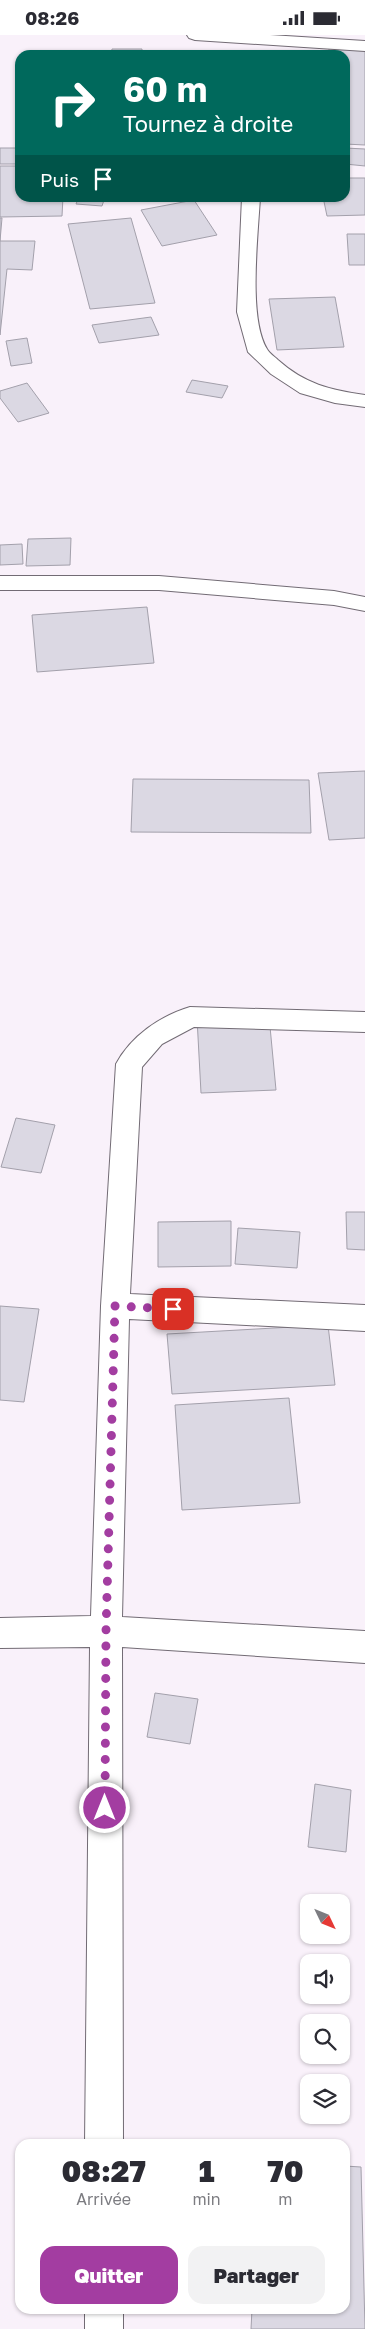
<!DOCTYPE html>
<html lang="fr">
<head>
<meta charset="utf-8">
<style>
  body { margin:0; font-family:"Golos Text",sans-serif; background:#f2f2f3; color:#2b2b33; height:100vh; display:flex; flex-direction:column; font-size:19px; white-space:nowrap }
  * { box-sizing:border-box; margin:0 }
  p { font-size:16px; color:#7c7c81 }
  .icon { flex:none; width:28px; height:28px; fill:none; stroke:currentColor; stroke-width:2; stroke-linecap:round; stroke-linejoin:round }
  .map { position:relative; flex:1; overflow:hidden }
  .sheet { position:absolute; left:15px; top:2104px; width:335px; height:175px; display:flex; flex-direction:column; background:#fff; border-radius:15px; box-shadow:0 1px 4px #0004 }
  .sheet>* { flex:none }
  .top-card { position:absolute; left:15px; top:15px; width:335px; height:152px; border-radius:15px; box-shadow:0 1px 4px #0004; background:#00695c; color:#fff; overflow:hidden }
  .needle { width:32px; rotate:133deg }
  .tools { position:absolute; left:300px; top:1859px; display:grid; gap:10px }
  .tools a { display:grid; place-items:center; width:50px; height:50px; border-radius:10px; background:#fff; box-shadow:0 1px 4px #0004; font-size:25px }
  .pin { position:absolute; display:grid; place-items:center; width:42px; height:42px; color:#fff; margin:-21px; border-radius:10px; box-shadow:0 2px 8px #0006 }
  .me { position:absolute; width:55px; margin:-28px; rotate:0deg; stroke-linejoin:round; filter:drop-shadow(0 0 4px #0008) }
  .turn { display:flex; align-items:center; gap:18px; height:105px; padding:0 25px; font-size:22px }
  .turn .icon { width:65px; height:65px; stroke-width:2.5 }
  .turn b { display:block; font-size:35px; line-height:42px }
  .then { display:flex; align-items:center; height:48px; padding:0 25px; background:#0003; gap:10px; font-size:19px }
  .eta { display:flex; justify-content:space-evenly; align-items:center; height:85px; text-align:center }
  .eta b { font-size:30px; font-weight:800; line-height:35px }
  .cta { display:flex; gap:10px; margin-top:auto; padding:10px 25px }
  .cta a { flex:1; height:58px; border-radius:15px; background:#a33da1; color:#fff; font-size:20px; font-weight:800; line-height:58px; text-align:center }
  .cta a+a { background:#f2f2f3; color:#2b2b33 }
  .status { display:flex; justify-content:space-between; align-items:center; height:35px; padding:0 25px; background:#fff; direction:ltr }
  .status svg { height:14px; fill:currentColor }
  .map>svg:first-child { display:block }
  .building { fill:#dbd8e3; stroke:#a3a0ab }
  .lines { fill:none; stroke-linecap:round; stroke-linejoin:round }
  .street-casing { stroke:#726b74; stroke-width:2 }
  .street { fill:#fff; fill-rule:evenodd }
  .route { stroke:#a33da1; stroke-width:9; stroke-dasharray:0 16.2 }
</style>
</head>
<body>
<div class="status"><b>08:26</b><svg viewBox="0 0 49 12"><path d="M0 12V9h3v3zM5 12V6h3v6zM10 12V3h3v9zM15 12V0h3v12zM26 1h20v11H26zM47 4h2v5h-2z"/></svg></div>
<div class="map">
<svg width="365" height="2294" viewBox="0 0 365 2294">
  <rect width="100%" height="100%" fill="#f9f1fa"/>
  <g class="building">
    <path d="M329,12L365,13V110L345,109V20H329Z"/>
    <path d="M112,14H142V20H111Z"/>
    <rect x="0" y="113" width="20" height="16"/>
    <path d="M345,113L365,114V131L345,129Z"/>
    <path d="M0,131H20V162H63L62,181L0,182Z"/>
    <path d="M345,143H365V180L327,181L323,162H345Z"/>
    <path d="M79,162H105L102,171L76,169Z"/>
    <path d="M194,165L217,200L162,211L141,175Z"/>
    <path d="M0,183H2L0,206H35L32,235L7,234L0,300Z"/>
    <path d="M131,183L155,268L90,274L68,189Z"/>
    <path d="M347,199H365V230H349Z"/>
    <path d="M335,262L344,312L277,315L269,264Z"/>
    <path d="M151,282L159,300L99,308L92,290Z"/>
    <path d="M27,303L32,328L11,331L6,306Z"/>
    <path d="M192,345L228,351L222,363L186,357Z"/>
    <path d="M27,348L49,378L18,387L0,363V356Z"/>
    <path d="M71,503L70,530L26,531L28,504Z"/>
    <path d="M22,509L23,529L0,530V510Z"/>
    <path d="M147,572L154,628L37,637L32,580Z"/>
    <path d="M365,736V803L329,805L318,738Z"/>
    <path d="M133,744L309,745L311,798L131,797Z"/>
    <path d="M269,981L276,1055L201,1058L197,983Z"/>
    <path d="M16,1083L55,1090L41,1138L1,1132Z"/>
    <path d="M346,1177H365V1215L347,1214Z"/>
    <path d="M231,1186V1231L158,1232V1187Z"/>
    <path d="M238,1193L300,1197L297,1233L235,1229Z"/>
    <path d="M0,1271L39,1274L24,1367L0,1365Z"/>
    <path d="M328,1290L335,1350L172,1359L167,1299Z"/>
    <path d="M289,1363L300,1468L182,1475L175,1370Z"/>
    <path d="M155,1658L198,1664L190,1709L147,1702Z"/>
    <path d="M315,1749L351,1755L346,1817L308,1812Z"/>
    <path d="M345,2131L361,2132L365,2294H251L252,2274H345Z"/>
  </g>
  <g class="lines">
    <g class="street-casing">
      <g id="street">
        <path d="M187,0H270L365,6V16L195,5L189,3Z"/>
        <path d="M242,162H260C258,201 248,283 267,314C269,318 275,322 278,325C305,349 330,355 365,360V372L335,368L300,358L271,339L248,317L237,277Z"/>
        <path d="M0,541H159L334,556L365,562V576L334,570L159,555H0Z"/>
        <path d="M190,972L365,977V997L194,992L162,1009L142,1032L130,1259L365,1270V1296L129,1284L122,1582L365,1596V1628L122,1612L123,2109H85L90,1612L0,1613V1583L91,1581L101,1271L116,1029C131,1001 160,981 190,972Z"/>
        <rect x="85" y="2274" width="38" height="20"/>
      </g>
    </g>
    <use href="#street" class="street"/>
  </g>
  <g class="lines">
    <path class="route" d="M105,1773L106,1596L115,1271L173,1274"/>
  </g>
</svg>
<div class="tools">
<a><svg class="needle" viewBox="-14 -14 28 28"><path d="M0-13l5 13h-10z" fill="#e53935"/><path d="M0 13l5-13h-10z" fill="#7c7c81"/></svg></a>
<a><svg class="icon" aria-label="sound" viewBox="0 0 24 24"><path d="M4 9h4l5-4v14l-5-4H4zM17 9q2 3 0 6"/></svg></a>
<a><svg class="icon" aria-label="search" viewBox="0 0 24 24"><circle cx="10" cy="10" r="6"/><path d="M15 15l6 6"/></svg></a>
<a><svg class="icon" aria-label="layers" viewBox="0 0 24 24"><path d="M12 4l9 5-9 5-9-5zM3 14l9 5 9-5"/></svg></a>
</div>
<div class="pin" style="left:173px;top:1274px;background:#d93025"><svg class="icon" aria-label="arrive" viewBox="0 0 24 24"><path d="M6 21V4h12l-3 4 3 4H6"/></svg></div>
<svg class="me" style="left:105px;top:1773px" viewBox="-20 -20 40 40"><circle r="17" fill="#a33da1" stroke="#fff" stroke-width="3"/><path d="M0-11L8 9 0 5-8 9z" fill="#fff"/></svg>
<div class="top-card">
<div class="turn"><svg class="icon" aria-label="right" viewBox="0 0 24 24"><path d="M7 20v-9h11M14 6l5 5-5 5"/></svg><div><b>60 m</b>Tournez à droite</div></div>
<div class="then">Puis<svg class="icon" aria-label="arrive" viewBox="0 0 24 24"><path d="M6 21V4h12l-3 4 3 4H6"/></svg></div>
</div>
<section class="sheet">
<div class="eta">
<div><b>08:27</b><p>Arrivée</p></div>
<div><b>1</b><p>min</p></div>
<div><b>70</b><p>m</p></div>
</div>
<div class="cta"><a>Quitter</a><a>Partager</a></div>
</section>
</div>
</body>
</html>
